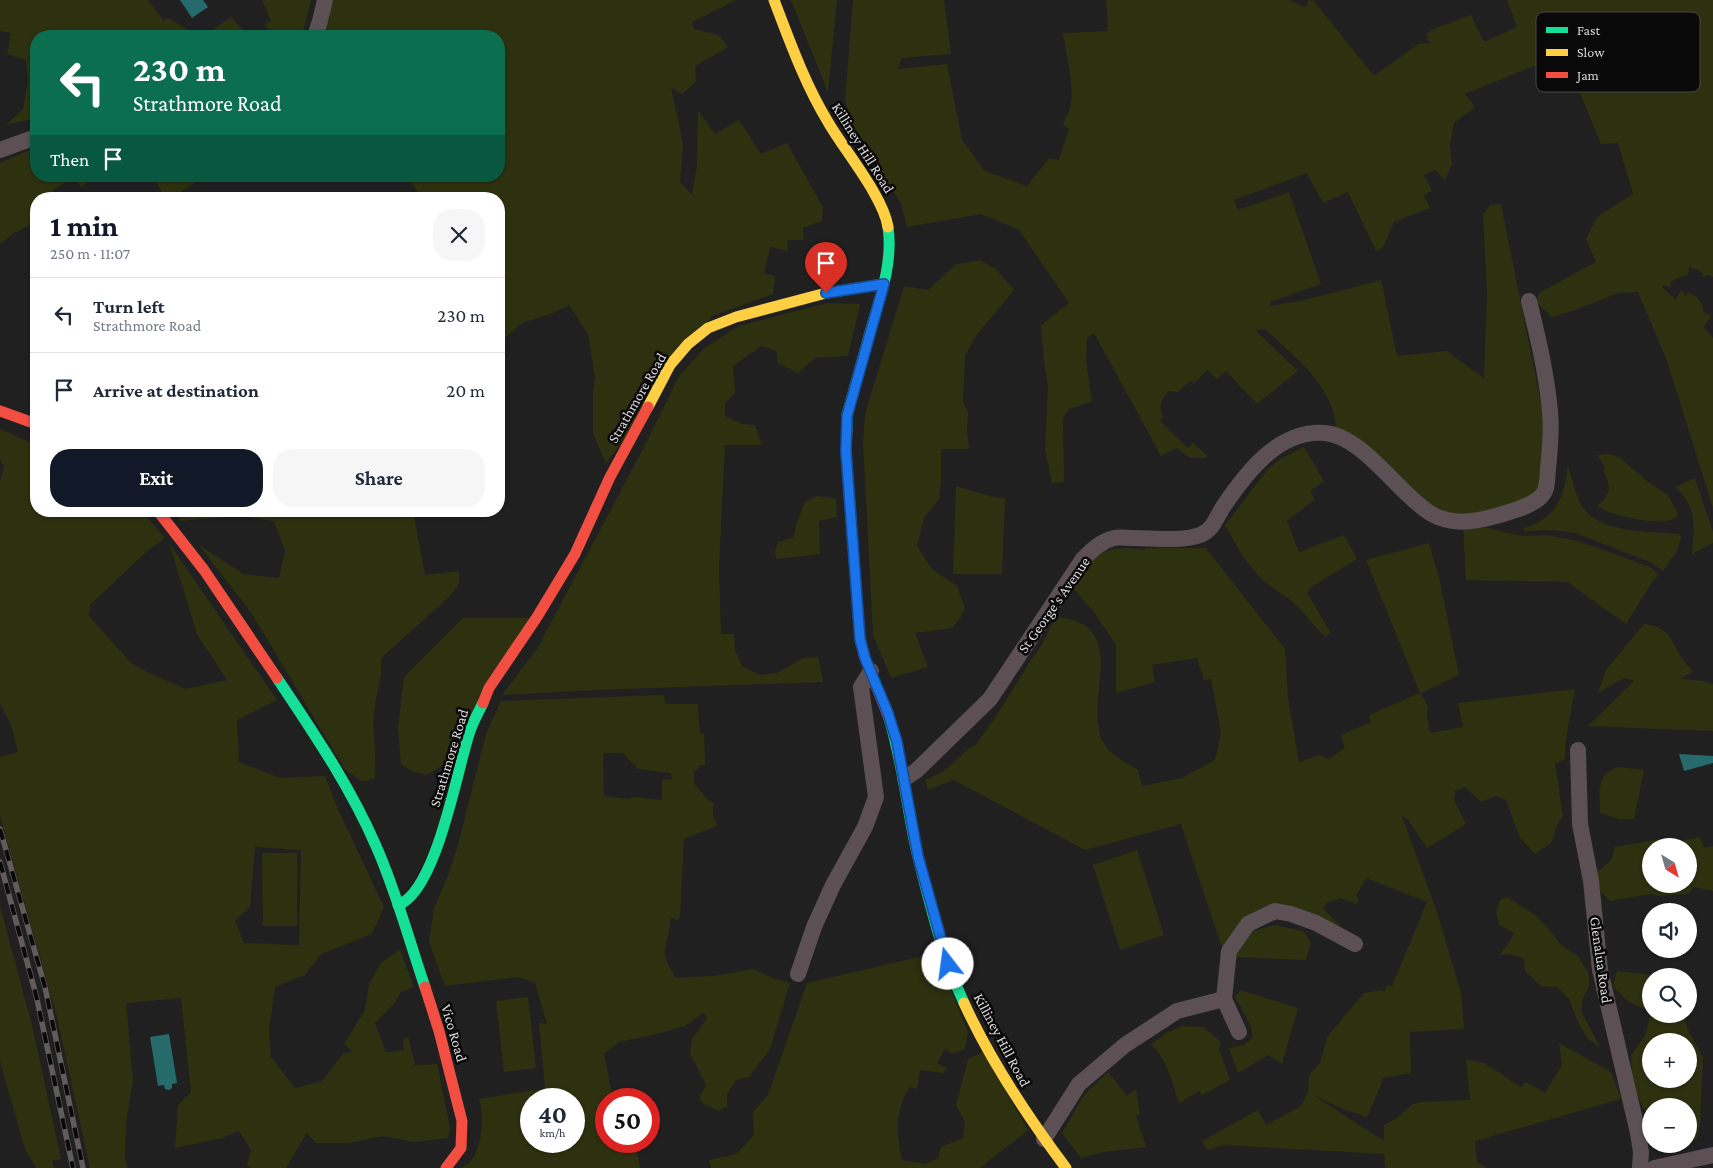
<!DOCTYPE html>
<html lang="en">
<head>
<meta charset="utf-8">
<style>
  body { margin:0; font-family:"Crimson Pro",serif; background:#f6f6f7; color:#1f2937; height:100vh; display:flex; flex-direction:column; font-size:19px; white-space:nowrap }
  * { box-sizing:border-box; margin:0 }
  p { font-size:16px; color:#747a83 }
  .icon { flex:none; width:28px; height:28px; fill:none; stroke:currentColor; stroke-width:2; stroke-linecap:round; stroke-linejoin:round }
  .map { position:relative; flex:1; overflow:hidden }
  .drawer { position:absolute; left:30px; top:192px; width:475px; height:325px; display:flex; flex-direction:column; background:#fff; border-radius:20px; box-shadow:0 1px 4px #0004 }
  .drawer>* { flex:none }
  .hud { position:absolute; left:30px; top:30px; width:475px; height:152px; border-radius:20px; box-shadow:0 1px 4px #0004; background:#0b6e4f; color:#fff; overflow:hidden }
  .needle { width:32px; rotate:143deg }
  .fabs { position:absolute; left:1642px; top:838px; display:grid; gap:10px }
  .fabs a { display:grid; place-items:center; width:55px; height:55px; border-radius:50%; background:#fff; box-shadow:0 1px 4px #0004; font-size:25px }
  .speed { position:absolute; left:520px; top:1088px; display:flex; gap:10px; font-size:25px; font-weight:700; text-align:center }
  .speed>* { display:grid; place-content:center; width:65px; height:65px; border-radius:50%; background:#fff; box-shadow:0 1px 4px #0004; line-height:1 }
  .speed small { font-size:12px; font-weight:400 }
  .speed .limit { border:8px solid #d22; background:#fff; color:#111 }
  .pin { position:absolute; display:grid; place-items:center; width:42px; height:42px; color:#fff; margin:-51px -21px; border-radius:50% 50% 50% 0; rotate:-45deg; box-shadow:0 0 5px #0007 }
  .pin .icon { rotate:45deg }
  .me { position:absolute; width:55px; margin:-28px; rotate:345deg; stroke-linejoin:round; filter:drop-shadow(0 0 4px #0008) }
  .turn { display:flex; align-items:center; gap:18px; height:105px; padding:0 20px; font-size:22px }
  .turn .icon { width:65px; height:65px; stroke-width:2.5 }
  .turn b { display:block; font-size:35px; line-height:42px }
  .then { display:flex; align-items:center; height:48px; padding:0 20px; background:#0003; gap:10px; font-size:19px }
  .round { display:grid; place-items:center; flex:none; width:52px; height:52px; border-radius:20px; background:#f6f6f7 }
  .headline { display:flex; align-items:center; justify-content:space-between; height:85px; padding:0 20px }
  h1 { font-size:30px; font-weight:700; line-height:38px; color:#111827 }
  .action { display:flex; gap:10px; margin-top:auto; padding:10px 20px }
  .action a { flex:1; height:58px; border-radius:20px; background:#111827; color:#fff; font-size:20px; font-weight:700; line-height:58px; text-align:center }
  .action a+a { background:#f6f6f7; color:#1f2937 }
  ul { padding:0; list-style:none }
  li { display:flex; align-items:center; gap:15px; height:75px; padding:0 20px; border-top:1px solid #e0e1e3 }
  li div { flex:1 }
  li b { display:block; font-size:19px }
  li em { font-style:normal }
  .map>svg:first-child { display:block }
  .green { fill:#2d3110; fill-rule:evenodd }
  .water { fill:#266a6c }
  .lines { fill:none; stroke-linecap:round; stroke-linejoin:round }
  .street { stroke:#5c5055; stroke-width:16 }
  .fast { stroke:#16e098; stroke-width:11 }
  .slow { stroke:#ffcf43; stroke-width:11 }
  .jam { stroke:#f24e42; stroke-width:11 }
  .rail-casing { stroke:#615b5c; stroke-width:5.5 }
  .rail { stroke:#0a090a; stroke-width:4; stroke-dasharray:11; stroke-linecap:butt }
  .route-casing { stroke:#114b97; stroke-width:12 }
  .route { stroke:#1a73e8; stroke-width:9 }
  .labels { text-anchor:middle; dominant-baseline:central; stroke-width:5; stroke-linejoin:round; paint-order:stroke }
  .street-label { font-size:15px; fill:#d9d8da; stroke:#0a090a }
  .key { fill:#0a090a; stroke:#484748; stroke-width:1 }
  .key-label { font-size:14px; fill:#d9d8da }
</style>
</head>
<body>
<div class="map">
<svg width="1713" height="1168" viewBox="0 0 1713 1168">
  <rect width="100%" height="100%" fill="#202020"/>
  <g class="green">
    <path d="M0,0H148L163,20L168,18L198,36H36V118L6,125L23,109L28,81L26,60L7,54L11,33L0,31Z"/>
    <path d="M262,0H311L302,36H273L264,24L271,21Z"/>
    <path d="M329,0H736L692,22L694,29L719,35L728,47L695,66L696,82L682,94L671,87L683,144L680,182L692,195L697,165L698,110L715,134L739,120L761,154L787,143L823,207L822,221L803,228L804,240H788L787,251L770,247L764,273L775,276L773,294L712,316L606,464L593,433V395L595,377L588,334L569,305L553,313L522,323L499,343V199H422L407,176H499V36H322L330,18Z"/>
    <path d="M791,0H837L828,92Z"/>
    <path d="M853,0H944L951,54L901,58L898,69L947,64L962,140L985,171L1027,186L1049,158L1059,160L1069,128L1063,126C1064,119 1068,115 1070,108C1075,91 1066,51 1063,33L1108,31L1106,0H1288L1306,7L1309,0H1313L1374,76L1418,44L1430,43L1426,34L1434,29L1471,15L1484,42L1517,27L1507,0H1713V277L1708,275L1702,277L1703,274C1700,270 1694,269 1689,267L1688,275L1675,279L1670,283L1671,287L1662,285L1663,288L1676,300L1679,293L1683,291L1685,296L1688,293C1697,295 1704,303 1703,312L1711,316L1704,327L1713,338V508L1667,361L1638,292L1618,293L1575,310L1552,317L1536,302L1539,293L1596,262L1586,239L1597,217L1633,194L1618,143L1601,144L1564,54L1465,94L1475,107L1454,123L1450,145L1452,164L1445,180L1435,170L1424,175L1432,191L1424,195L1430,208L1394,222L1383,248L1376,251L1348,192L1323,203L1307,173L1234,200L1238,210L1289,192L1321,284L1270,302V306L1305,300L1381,280L1397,356L1447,351L1484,378L1487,293L1483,214L1490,205L1501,204L1545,423L1541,487L1537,493L1510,505L1466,517L1452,515L1428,503L1353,434L1336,430C1335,386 1294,357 1265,329L1255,330L1298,371L1257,404L1226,371L1217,379L1207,370L1194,383L1190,381L1178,392L1169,391C1161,399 1158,407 1163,417L1160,421L1188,448L1193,443L1208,456L1205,458H1190L1177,448L1161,456L1094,333L1087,338L1086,361L1092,401L1068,410L1063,418L1064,482L1052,483L1045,449L1048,386L1044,361L1041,325L1069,303L1019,230L981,214L907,227L901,203L853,132L845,99Z"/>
    <path d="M231,17L249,36H205Z"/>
    <path d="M36,147V176H94L95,178L81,187L74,177L53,190L57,199H36V222L14,233L0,244V163Z"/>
    <path d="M153,176H204L170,199H166Z"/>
    <path d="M980,260L997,270L1014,290L975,337L965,356L963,402L968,412L967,430L969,449H941V482L939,499L924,518L917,546L932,569L957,586L965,608L960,618L952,628L915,633L928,667L891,678L873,635L863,441L865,414L904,286L928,290L956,264Z"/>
    <path d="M827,303L860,304L848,356L815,358L798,373L778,363L776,351L761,346L733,366L735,393L725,403V416L742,424L755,425L762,445H725L719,567L721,634H734L735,650L742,666L760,675L777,673L803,658L818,657L823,682L595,690L502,695L537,649L645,445L678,378L703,349L739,326Z"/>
    <path d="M0,429L36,445V511H142L165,538L146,552L90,605L89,616L132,664L153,675L186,689L227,680L197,634L169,543L277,700L237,720L239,762L280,778L325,776L337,807L384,907L372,934L321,954L305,975L275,987L269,1029L271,1057L295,1088L322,1081L343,1054L352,1051L344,1044L365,1010L369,984L381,963L400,949L414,987L401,992L395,1003L375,1023L386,1052L404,1050L403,1039L408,1037L415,1065L437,1064L450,1129L448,1138L415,1142L383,1136L349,1143H316L307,1133L286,1168H252L247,1165L251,1150L239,1131L222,1138L175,1148L178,1105L191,1092L181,998L126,1003L133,1080L126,1123L125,1158L128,1168H90L57,1017L0,816V757L18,752L10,722L0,704V482L4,466L0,460ZM255,847L301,850L299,945L244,943L235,921L250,907Z"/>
    <path d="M1304,447L1324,481L1310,491L1315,499L1287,521L1299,552L1344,535L1357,559L1313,586L1307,592L1330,632L1326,637C1314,628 1306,613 1294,603C1282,593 1267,586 1257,574C1244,560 1234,542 1225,525L1267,470L1278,460Z"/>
    <path d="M1610,454L1620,458L1647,481L1668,495L1678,513C1677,517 1677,518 1673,519C1659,526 1610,516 1597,506C1612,494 1611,486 1603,470L1605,467L1597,455Z"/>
    <path d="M1568,465C1572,477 1576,499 1584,509C1603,534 1651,531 1679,534L1681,537L1677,551L1663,571L1650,562L1575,533L1554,530L1524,531L1523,528C1557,519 1564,497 1568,465Z"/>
    <path d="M1695,478L1713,532V543L1692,554C1694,525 1698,508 1675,487Z"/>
    <path d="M956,486L993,497L1005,498L1002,574H953Z"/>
    <path d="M816,496L836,498L837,517L819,521L820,554L776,559L775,551L778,542L794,537L796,524L805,502Z"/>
    <path d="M173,511H429L414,516L425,575L459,571V584L450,596L381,658C383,676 376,694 374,712C372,733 377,756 375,778L363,782L345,770L252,614L199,545L243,574L279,578L285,551L274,521L239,516L181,521Z"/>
    <path d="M1480,526L1522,536L1546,535L1578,541L1650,567L1659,575L1654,579L1626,624L1567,582L1466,580L1463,527Z"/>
    <path d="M1429,543L1439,577L1459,675L1421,693L1428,707L1427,716L1430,733L1463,727L1458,703L1575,689L1566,739L1565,759L1555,764L1563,816L1557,825L1551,843L1535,854L1520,838L1506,800L1496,796L1481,802L1465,787L1455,791L1454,800L1466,824L1427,848L1408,820L1402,816L1438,915L1461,993L1464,1029L1410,1032L1411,1073L1382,1078L1381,1085L1367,1117L1343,1109L1313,1095L1384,1141V1125L1397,1118L1413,1104L1421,1102L1470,1100L1466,1059L1484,1063L1521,1087L1526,1082L1545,1093L1562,1065L1559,1043L1611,1072L1621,1099L1475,1141L1477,1163L1484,1165L1486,1168H1385L1384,1154L1223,1145L1208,1150L1202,1141L1258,1110L1266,1125L1301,1106L1308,1092L1309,1075L1320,1063L1327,1037L1364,993L1382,990L1384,992L1387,985L1392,986L1427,902L1366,878L1356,896L1359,899L1357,904L1341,898L1326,903L1323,909L1343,928V930L1270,907L1222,947L1181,824L1085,850L954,780L928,790L925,780L944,771L969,748L976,745L1000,710L1031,660L1040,648L1054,621L1059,617C1123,626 1093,681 1098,723C1099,727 1099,734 1101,738C1108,754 1123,761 1138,770L1142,786L1182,778L1215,760L1221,733L1211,679L1204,680L1197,658L1152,665L1155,682L1116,693V645L1094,612L1072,587C1079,578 1086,566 1094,558C1105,547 1130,547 1144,550L1146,548H1206L1285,649L1288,699L1299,762L1319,755L1329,759L1345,748L1341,735L1371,722L1369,715L1420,693L1366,560Z"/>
    <path d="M463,618H530L460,748L445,764L427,775L412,771L401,764L398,728L404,677Z"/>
    <path d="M1644,624C1666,627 1669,635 1679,653C1682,660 1689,666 1693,672L1680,679L1704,681L1713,684V731L1588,726L1634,681L1624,678L1598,693L1606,670Z"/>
    <path d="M664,695L665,704H698L700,734H704L705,765H701L694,772V783L709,801L713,802V814L717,826L684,839L680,917L677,921L674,918L670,919C671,932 662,949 666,959C668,965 673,972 675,978L713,976L754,969L773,978L790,983L770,1049L749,1077L736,1080L727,1094V1106L719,1111L705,1105L699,1099L706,1085L690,1053L692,1039L707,1018L703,1013L685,1026L652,1035L619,1042L604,1054L613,1099H606V1141H635L640,1168H461C465,1165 471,1162 473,1158C483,1140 484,1118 479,1099L545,1088L539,1023L547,1024L535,983L518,977L445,986L429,942L434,908L448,876L458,845L486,734L501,701ZM603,753H623L638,769L671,773L672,779L662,780V800L634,797L630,799L604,796ZM531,1099H574V1141H531Z"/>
    <path d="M1618,767L1644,770L1634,819H1619L1600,813C1600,792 1595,775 1618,767Z"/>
    <path d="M1700,837L1704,848L1713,846V891L1694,887L1689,894L1658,896L1651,894L1610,901L1601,892L1595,872C1607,866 1614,860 1614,847L1661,839L1662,845ZM1651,846H1689V884H1651Z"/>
    <path d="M1137,850L1164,935L1120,950L1093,865Z"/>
    <path d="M262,853H297V926H263Z"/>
    <path d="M1507,897L1534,914L1547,927L1561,945L1578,956L1589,974V986L1582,1000V1013L1600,1047L1588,1039L1579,1024L1569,999L1557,987L1541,986L1525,971L1524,959L1510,954L1499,955L1509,943L1514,933L1499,925L1496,912L1500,900Z"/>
    <path d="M0,906L32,1025L61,1159L52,1161L54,1168H36L25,1149L2,1069L0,1061Z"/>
    <path d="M1275,925L1303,931L1311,943L1306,960L1234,957L1238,947L1254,931Z"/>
    <path d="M936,953L968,1032L965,1049L952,1054L945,1049L937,1063L946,1068L944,1073L920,1070L917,1089L910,1087C895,1108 896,1135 902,1160L926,1164L938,1158L941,1147L963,1138L965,1122L956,1105L968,1059L983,1052L1028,1130L980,1168H711L709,1160L736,1154L754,1135L753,1112L768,1095L807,983Z"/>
    <path d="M1617,971L1660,976H1651V1012L1629,1002L1613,986Z"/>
    <path d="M1240,990L1298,1008L1282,1064L1268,1055L1238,1073L1229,1048L1244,1045L1253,1037L1250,1024L1235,997Z"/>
    <path d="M528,997L536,1068L504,1072L496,1001Z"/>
    <path d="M1651,1013L1683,1014L1688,1030L1703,1057L1700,1125L1697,1138L1686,1148L1671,1147L1666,1144H1689V1106H1651V1116L1642,1106L1632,1079L1631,1055L1645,1036ZM1651,1041H1689V1079H1651Z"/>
    <path d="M1183,1026L1203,1027L1221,1042L1219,1049L1230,1080L1202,1095L1199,1091L1179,1103C1174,1088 1165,1052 1150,1045L1168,1032Z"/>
    <path d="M1108,1072L1127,1096L1136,1089L1140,1114L1136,1116L1146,1147L1104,1152L1081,1158L1062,1133L1084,1095Z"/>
  </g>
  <g class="water">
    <path d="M180,0H203L208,7L192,18Z"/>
    <path d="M1679,754L1713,756V763L1684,771Z"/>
    <path d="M169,1034L177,1083L172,1084V1088L169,1090L165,1089L164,1085L158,1086L150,1037Z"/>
  </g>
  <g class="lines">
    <g class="street">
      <path d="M315,36L320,21L325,0"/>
      <path d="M0,150L36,137"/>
      <path d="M1578,750L1580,824L1591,881L1600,970L1638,1133L1641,1152L1640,1168"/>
      <path d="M905,778L916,771L990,699L1083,559C1092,550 1101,541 1114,538C1119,537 1127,538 1133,538C1153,538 1181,542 1200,535C1213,530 1216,518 1223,507C1246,473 1278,430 1324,433C1362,435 1398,493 1430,513C1451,526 1474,522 1496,516C1509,512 1535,506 1543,494C1548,488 1547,477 1548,469C1550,450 1552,431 1550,412C1547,375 1538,338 1529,301"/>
      <path d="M798,974L814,927L833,885L865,827L876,797L861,687L871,671"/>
      <path d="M1239,1032L1224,999L1229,951L1248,924L1275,911L1291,914L1316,923L1355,944"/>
      <path d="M1044,1139L1079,1084L1125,1045L1177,1011L1224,999"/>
      <path d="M1654,1168L1713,1155"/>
    </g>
    <g class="fast">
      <path d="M847,430V415C855,386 863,358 871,329C881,295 893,262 888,227"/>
      <path d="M277,678C313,732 350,786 376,846C396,891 409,940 425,987"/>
      <path d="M889,718C903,763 907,811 918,857C930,905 943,958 964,1003"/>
      <path d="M398,905C436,892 457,771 469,734C472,724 478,713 483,703"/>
    </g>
    <g class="slow">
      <path d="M774,0C790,42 805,84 828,122C844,150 883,196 888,227"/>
      <path d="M648,407L670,365L688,344L708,328L736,317L826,293L884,284"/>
      <path d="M964,1003C991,1062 1027,1116 1066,1168"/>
    </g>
    <g class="jam">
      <path d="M0,411L36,424"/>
      <path d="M847,430L846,452L860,639L865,658L889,718"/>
      <path d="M158,511L204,570L277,678"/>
      <path d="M483,703L489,688L537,617L575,554L610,477L648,407"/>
      <path d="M425,987L439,1031L462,1121L461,1148L446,1168"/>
    </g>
    <g class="rail-casing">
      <g id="rail">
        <path d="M0,829L45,987L83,1168"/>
        <path d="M0,862L36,995L73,1168"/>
      </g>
    </g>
    <use href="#rail" class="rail"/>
  </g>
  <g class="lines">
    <g class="route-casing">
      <path id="route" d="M826,293L884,284L847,416L846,452L860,639L865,658L888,713L897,742L918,856L948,964"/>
    </g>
    <use href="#route" class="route"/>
  </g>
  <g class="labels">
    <g class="street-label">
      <text transform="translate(863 148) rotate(58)">Killiney Hill Road</text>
      <text transform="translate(637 398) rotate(-60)">Strathmore Road</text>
      <text transform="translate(1054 605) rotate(-55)">St George's Avenue</text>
      <text transform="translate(449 758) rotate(-73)">Strathmore Road</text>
      <text transform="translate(1601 960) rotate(82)">Glenalua Road</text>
      <text transform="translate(454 1033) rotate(74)">Vico Road</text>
      <text transform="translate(1002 1040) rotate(62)">Killiney Hill Road</text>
    </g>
  </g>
  <rect x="1536" y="12" width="164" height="80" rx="8" class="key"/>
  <rect x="1546" y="27" width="22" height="6" fill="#16e098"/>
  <rect x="1546" y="49" width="22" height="7" fill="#ffcf43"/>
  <rect x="1546" y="72" width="22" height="6" fill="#f24e42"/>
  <g class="key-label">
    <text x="1577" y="35">Fast</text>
    <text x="1577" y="57">Slow</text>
    <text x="1577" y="80">Jam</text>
  </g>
</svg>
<div class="fabs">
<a><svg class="needle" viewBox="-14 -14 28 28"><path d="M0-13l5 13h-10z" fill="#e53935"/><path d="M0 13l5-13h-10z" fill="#747a83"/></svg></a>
<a><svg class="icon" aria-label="sound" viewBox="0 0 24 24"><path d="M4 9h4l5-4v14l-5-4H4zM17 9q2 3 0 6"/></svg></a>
<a><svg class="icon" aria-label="search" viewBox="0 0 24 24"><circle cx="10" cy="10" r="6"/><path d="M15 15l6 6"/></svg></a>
<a>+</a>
<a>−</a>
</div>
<div class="speed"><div>40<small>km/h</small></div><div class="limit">50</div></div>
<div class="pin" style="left:826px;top:293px;background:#d93025"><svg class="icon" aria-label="arrive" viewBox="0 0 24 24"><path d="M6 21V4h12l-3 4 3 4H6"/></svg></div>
<svg class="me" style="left:948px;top:964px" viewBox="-20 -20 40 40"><circle r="19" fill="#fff"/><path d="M0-13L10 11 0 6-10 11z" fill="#1a73e8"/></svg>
<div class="hud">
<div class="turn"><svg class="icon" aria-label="left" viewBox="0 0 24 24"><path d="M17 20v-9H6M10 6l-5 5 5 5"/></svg><div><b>230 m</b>Strathmore Road</div></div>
<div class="then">Then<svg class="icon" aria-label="arrive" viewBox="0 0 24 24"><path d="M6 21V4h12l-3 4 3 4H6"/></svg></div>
</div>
<section class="drawer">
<div class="headline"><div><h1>1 min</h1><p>250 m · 11:07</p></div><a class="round"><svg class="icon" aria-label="close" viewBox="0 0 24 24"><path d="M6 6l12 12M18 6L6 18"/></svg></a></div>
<ul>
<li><svg class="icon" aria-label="left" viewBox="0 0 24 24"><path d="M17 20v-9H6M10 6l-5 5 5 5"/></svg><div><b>Turn left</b><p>Strathmore Road</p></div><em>230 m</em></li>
<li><svg class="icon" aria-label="arrive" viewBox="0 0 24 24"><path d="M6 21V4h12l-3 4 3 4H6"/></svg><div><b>Arrive at destination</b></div><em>20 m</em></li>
</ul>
<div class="action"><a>Exit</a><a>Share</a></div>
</section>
</div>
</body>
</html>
